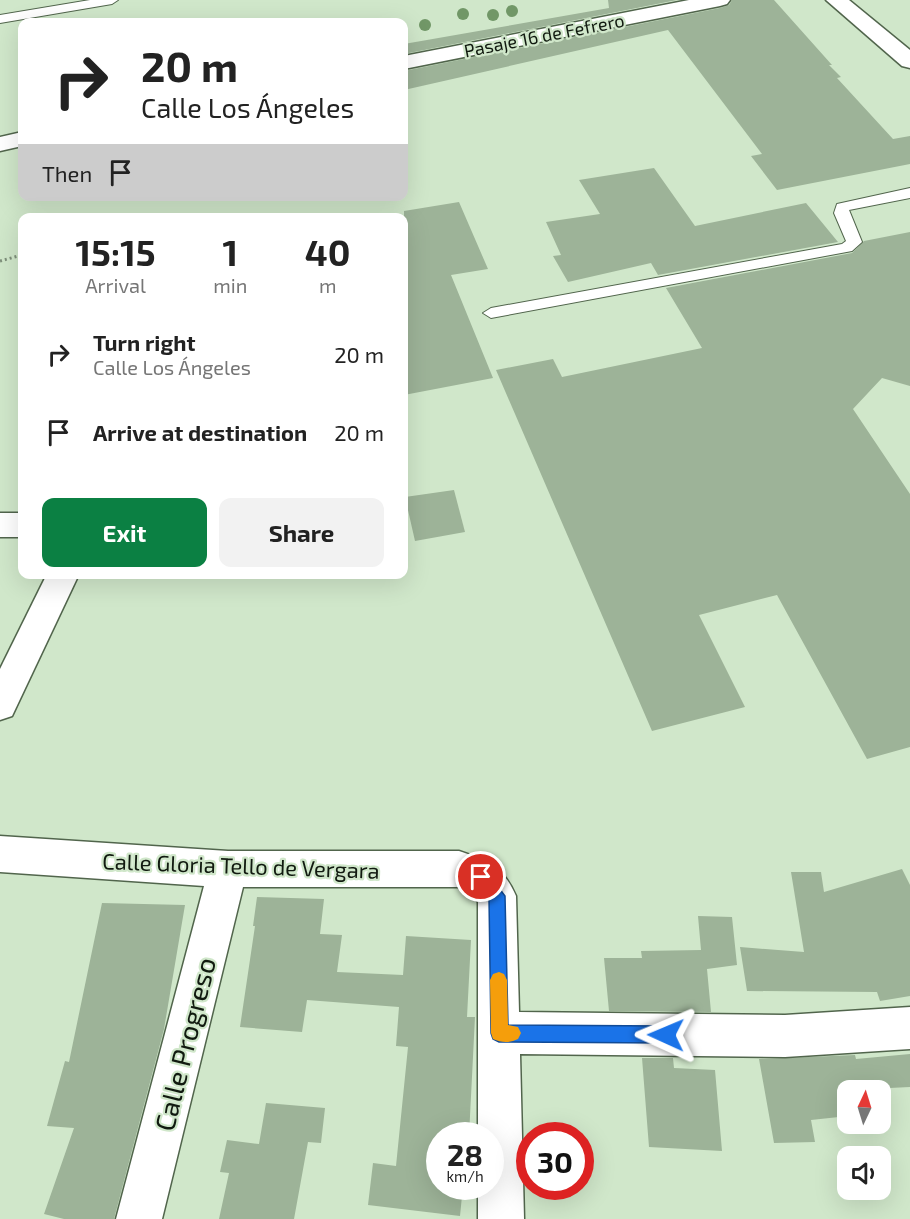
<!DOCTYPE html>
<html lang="en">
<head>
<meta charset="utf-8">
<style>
  body { margin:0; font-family:"Exo 2",sans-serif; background:#f2f2f2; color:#222; height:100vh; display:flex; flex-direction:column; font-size:22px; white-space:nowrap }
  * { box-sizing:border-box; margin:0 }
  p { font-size:20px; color:#767676 }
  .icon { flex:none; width:33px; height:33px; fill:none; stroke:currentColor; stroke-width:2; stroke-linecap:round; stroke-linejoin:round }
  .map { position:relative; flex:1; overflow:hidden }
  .panel { position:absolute; left:18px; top:213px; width:390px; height:366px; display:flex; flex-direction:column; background:#fff; border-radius:12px; box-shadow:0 6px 24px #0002 }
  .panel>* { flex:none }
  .banner { position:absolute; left:18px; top:18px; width:390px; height:183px; border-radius:12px; box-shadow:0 6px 24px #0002; background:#fff; color:#222; overflow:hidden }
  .needle { width:39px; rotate:4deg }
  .controls { position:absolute; left:837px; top:1080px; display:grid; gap:12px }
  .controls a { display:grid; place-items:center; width:54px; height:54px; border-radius:12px; background:#fff; box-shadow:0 6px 24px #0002; font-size:30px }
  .speed { position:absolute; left:426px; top:1122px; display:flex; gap:12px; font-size:30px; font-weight:700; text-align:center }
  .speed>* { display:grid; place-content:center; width:78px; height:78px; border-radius:50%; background:#fff; box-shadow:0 6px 24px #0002; line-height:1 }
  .speed small { font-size:15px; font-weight:400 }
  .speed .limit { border:9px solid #d22; background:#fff; color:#111 }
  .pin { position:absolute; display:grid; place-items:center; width:51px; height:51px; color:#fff; margin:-26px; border:3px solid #fff; border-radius:50%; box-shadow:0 2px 6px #0007 }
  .me { position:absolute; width:66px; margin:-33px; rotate:271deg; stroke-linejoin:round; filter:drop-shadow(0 0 4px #0008) }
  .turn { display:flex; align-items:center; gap:21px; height:126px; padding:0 24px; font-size:27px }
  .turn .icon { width:78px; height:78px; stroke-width:2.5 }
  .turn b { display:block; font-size:42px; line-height:51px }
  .then { display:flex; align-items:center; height:57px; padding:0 24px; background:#0003; gap:12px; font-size:22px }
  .eta { display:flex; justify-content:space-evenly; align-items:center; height:102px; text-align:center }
  .eta b { font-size:36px; font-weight:700; line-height:42px }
  .action { display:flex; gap:12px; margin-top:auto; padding:12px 24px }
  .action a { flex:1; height:69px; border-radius:12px; background:#0b8043; color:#fff; font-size:24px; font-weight:700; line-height:69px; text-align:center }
  .action a+a { background:#f2f2f2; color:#222 }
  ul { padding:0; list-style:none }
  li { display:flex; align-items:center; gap:18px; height:78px; padding:0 24px }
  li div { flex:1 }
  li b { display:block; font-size:22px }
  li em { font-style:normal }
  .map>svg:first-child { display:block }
  .building { fill:#9db398 }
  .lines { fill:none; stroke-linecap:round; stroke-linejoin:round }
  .service-casing { stroke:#51654c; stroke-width:2 }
  .minor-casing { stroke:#51654c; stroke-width:3 }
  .secondary-casing { stroke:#51654c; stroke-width:3 }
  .path { stroke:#7e8f7a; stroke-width:3; stroke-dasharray:2 3; stroke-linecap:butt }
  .service { fill:#fff; fill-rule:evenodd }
  .minor { fill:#fff; fill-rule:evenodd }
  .secondary { fill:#fff; fill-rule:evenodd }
  .tree { fill:#719767 }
  .route { fill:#1a73e8; stroke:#114b97; stroke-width:1.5 }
  .slow { fill:#f59e0b }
  .labels { text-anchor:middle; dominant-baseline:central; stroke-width:4.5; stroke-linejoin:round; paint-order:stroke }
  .far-street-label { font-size:18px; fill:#111a10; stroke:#d0e7ca }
  .street-label { font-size:22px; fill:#111a10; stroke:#d0e7ca }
  .near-street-label { font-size:27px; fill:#111a10; stroke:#d0e7ca }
</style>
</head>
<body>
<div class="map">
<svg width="910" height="1219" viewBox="0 0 910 1219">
  <rect width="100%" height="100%" fill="#d0e7ca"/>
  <g class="building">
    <path d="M608,0H677L404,54V44L609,8Z"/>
    <path d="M732,0H774L832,65H829L841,77L837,78L893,139L910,136V164L777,190L751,156L762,154L668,30L404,90V71L720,8L729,5Z"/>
    <path d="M654,168L695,226L806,203L838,242L658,275L651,263L568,282L553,256L561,255L546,222L600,214L579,180Z"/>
    <path d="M459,202L488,269L451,275L493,378L404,395V211Z"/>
    <path d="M910,232V386L882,378L853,409L910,494V747L867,759L777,595L699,615L745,707L652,731L496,370L553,359L562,377L702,348L666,288L852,253L864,241Z"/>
    <path d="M454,490L465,532L415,541L405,497Z"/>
    <path d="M902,869L910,885V996L880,1001L877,992L747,991L740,947L804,952L791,872H821L824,892Z"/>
    <path d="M257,897L324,899L320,934L342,935L337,972L403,975L406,936L471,940L467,1017H475L469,1136H440V1186H463L460,1216L368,1205L373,1163L396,1166L408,1047L396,1046L399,1007L307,1000L302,1032L240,1027L255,926H253Z"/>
    <path d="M102,903L185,905L164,1029L114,1219H64L44,1214L74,1128L47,1126L65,1061L69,1062Z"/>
    <path d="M698,916L732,917L737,965L707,969L711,1012L609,1011L604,958H642L641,951L701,950Z"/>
    <path d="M910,1054V1087L848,1090V1116L811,1120L815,1142L774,1143L759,1059L855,1055L856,1059Z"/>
    <path d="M642,1058H673L674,1068L715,1070L722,1151L649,1147Z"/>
    <path d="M266,1103L325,1108L321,1143L308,1142L294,1219H219L229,1173L220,1172L227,1140L259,1144Z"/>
  </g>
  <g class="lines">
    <g class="service-casing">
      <g id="service">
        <path d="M90,0H118L112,4L0,23V15Z"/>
        <path d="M910,188V198L849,210L862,242L852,251L491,318L483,313L491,308L842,244L846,241L834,213L837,204Z"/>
      </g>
    </g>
    <g class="minor-casing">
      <g id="minor">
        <path d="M689,0H730L727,4L720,6L404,69V56Z"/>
        <path d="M22,132V146L0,151V137Z"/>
        <rect x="0" y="513" width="22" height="24"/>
        <path d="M47,574H79L12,716L0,720V669Z"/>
        <path d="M0,836L228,851H459C488,861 503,866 516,896L519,1012L785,1015L910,1007V1049L785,1057L520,1054L524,1219H478V1186H490V1136H478V902L468,891L459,887H243L162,1219H116L204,886L0,872Z"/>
      </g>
    </g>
    <g class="secondary-casing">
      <path id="secondary" d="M826,0H849L910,50V68L902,66Z"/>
    </g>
    <g class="path">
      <path d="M182,218L195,215"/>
      <path d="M0,261L22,255"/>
    </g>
    <use href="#service" class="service"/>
    <use href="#minor" class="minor"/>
    <use href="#secondary" class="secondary"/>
  </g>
  <g class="tree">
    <circle cx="512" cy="11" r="6"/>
    <circle cx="463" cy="14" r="6"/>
    <circle cx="493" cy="15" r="6"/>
    <circle cx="425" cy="25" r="6"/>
  </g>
  <path class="route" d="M481,870L487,872L505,896L508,1025L666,1026L672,1029L675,1035L672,1041L666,1043L499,1042L493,1039L491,1033L489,899L473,877L476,872Z"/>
  <path class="slow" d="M499,972L504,974L507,980L508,1025L518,1027L521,1033L518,1039C510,1043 502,1043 493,1039L491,1033L490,980L493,974Z"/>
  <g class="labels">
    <g class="far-street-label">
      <text transform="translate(544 35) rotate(-11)">Pasaje 16 de Fefrero</text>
    </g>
    <g class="street-label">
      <text transform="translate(241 865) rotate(2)">Calle Gloria Tello de Vergara</text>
    </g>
    <g class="near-street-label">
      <text transform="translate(184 1044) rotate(-76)">Calle Progreso</text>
    </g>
  </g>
</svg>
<div class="controls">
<a><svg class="needle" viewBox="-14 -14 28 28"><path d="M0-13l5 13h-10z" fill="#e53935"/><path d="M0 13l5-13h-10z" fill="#767676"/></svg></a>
<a><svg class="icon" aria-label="sound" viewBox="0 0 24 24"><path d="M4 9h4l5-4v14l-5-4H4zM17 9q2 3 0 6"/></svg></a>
</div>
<div class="speed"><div>28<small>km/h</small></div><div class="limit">30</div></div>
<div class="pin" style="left:481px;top:877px;background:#d93025"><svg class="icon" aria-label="arrive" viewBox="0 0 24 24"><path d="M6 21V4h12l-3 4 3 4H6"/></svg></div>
<svg class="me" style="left:666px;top:1035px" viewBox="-20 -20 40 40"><path d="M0-17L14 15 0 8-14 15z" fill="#1a73e8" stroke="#fff" stroke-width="4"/></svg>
<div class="banner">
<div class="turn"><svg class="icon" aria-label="right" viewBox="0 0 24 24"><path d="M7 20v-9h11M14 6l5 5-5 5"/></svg><div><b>20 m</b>Calle Los Ángeles</div></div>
<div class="then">Then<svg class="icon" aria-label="arrive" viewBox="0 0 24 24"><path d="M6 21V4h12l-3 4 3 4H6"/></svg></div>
</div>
<section class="panel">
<div class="eta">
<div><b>15:15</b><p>Arrival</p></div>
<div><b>1</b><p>min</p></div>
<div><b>40</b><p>m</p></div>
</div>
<ul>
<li><svg class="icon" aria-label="right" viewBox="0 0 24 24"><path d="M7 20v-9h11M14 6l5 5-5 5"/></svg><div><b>Turn right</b><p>Calle Los Ángeles</p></div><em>20 m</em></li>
<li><svg class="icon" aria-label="arrive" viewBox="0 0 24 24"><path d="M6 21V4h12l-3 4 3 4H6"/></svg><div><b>Arrive at destination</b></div><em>20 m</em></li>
</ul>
<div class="action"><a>Exit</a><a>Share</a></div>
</section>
</div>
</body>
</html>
